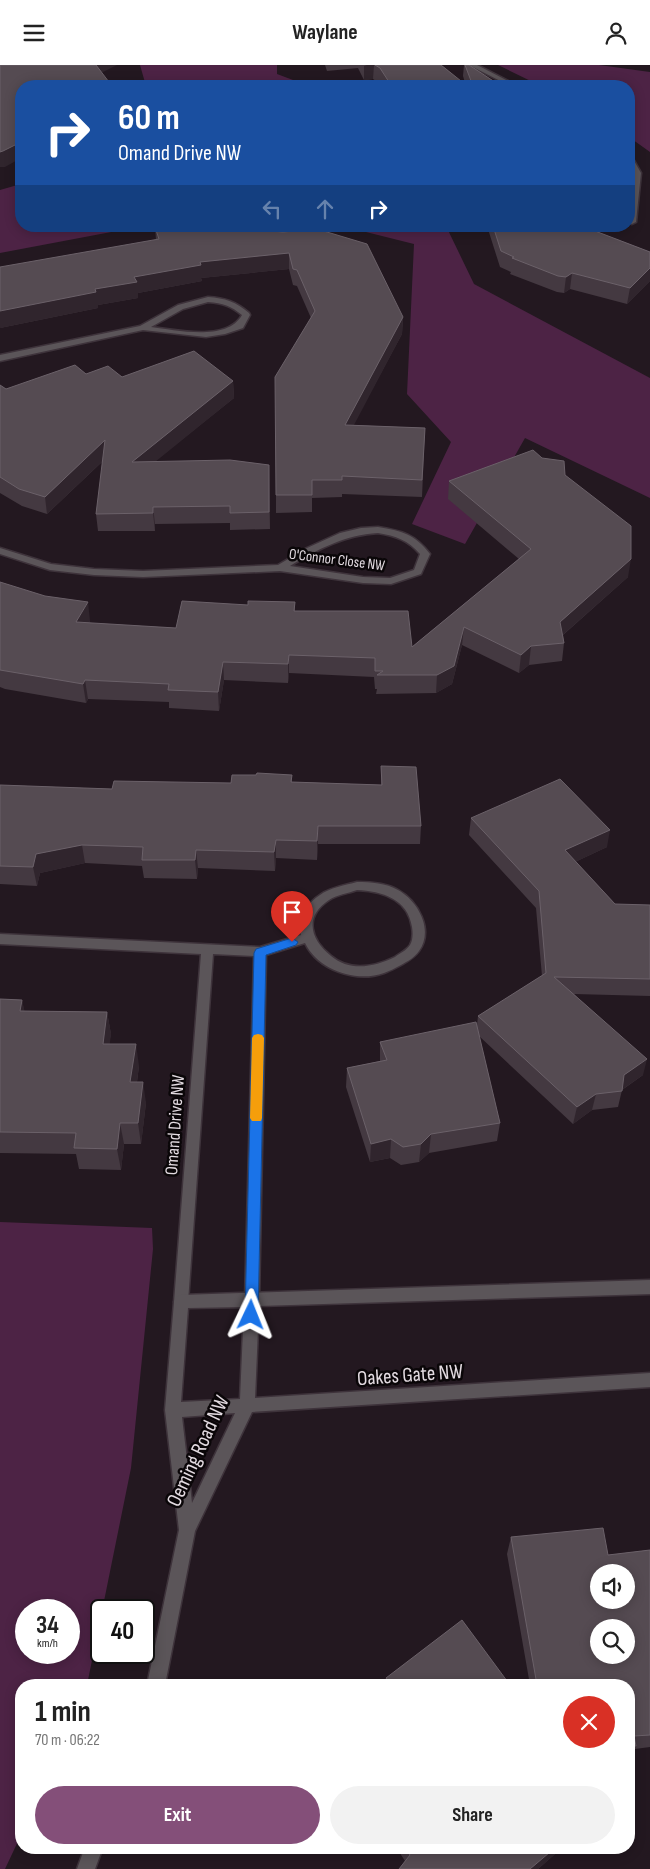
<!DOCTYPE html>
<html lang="en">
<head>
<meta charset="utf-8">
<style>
  body { margin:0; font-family:"Sofia Sans Condensed",sans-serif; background:#f2f2f2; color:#222; height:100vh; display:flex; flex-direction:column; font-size:19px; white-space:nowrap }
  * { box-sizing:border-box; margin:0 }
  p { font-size:16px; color:#767676 }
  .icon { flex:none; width:28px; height:28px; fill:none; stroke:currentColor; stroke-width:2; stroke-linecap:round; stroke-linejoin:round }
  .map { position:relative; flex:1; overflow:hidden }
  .drawer { position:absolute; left:15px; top:1614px; width:620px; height:175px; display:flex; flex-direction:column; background:#fff; border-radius:20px; box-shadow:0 2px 12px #0003 }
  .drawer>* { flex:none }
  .hud { position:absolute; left:15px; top:15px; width:620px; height:152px; border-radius:20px; box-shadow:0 2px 12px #0003; background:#1a4fa0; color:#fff; overflow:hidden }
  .fabs { position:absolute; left:590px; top:1499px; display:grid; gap:10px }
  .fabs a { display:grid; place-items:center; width:45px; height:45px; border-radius:50%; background:#fff; box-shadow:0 2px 12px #0003; font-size:25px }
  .speed { position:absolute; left:15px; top:1534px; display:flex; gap:10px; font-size:25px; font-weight:700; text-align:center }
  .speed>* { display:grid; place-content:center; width:65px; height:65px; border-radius:50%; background:#fff; box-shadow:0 2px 12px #0003; line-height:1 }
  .speed small { font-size:12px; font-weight:400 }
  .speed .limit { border:2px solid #111; border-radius:8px; background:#fff; color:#111 }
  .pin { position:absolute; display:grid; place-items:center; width:42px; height:42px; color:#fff; margin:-51px -21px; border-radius:50% 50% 50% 0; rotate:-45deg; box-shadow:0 0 5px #0007 }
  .pin .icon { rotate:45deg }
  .me { position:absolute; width:55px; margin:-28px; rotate:2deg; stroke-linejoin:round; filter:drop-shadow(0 0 4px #0008) }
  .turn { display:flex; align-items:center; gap:18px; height:105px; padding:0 20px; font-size:22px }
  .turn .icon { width:65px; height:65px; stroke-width:2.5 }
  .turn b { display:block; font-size:35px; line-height:42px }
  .lanes { display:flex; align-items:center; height:48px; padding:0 20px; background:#0003; justify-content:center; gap:25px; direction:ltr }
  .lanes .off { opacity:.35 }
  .round { display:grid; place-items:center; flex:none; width:52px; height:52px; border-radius:26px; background:#f2f2f2 }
  .head { display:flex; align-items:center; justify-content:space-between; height:85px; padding:0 20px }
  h1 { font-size:30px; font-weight:700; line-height:38px }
  .action { display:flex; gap:10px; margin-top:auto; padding:10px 20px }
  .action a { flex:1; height:58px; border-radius:30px; background:#844f79; color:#fff; font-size:20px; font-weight:700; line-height:58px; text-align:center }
  .action a+a { background:#f2f2f2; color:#222 }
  header { display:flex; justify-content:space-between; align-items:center; height:65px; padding:0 20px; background:#fff; font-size:22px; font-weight:700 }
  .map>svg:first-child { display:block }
  .green { fill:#4d2345; fill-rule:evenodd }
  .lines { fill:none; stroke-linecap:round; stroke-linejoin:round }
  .minor-casing { stroke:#3e333b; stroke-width:3 }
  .tertiary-casing { stroke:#3e333b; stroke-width:3 }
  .minor { fill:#5b5559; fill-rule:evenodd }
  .tertiary { fill:#5b5559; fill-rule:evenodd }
  .wall { fill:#443941 }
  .shaded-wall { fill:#30252d }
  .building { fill:#554b52; stroke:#6b6169; fill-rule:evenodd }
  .route { fill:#1a73e8; stroke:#114b97 }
  .slow { fill:#f59e0b }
  .labels { text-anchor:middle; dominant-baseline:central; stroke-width:5; stroke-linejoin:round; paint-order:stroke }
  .far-street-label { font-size:15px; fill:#e3dbe1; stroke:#0a0608 }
  .street-label { font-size:18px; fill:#e3dbe1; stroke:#0a0608 }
  .near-street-label { font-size:21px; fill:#e3dbe1; stroke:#0a0608 }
</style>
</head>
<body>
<header><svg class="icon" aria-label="menu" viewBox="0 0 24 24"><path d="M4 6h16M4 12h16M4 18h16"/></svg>Waylane<svg class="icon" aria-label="person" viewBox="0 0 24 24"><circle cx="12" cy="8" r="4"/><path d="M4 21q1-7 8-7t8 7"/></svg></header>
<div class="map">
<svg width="650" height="1804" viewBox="0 0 650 1804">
  <rect width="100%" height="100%" fill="#231820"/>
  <g class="green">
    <path d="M140,0H277V9L309,21H146Z"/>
    <path d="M498,0H599L650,7V87L629,72V21H541Z"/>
    <path d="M21,119V161H143L0,188V125Z"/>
    <path d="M342,161H446L474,219L650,313V433L525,373L465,479L412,459L451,377L407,329L414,179Z"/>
    <path d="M0,1157L152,1163L153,1184L131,1403L87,1620H21V1770L5,1804H0ZM26,1545H69V1588H26Z"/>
  </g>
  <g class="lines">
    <g class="minor-casing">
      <g id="minor">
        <path d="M469,0H477L518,21H510Z"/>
        <path d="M629,92H632L641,108L636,157L632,159L629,158V152L633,108L629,100Z"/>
        <path d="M208,232C225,233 236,237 249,248L250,250L243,263L225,269L206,272L143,265L0,296V290L140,261L178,240ZM208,237C223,238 231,241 242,250C227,277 176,265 151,262L183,244Z"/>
        <path d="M378,462C402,466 415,469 430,489L421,509L391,519L363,518L280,506L143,512L94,510L50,505L0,489V483L51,499L94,504L143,506L278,500L307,483L340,468L361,463ZM378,468C396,471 408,475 420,489L414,505L390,513L363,512L290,501C318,484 345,470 378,468Z"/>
        <path d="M357,817C371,817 386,818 398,825C418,836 434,865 419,886C414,893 408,896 401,900C395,903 390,906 384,908C356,918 318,905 305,878L266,890L259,1235L257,1240L252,1242L247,1240L245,1235L254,891L213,889L188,1237L186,1242L181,1244L176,1242L174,1237L201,889L0,879V869L260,882L301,870C296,855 307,838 320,830C329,823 346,820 357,817ZM357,825C382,826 408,834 412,862C413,868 413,875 410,880C406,886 400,888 395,892C374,902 350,907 331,891C311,875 303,852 329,835C336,830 349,828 357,825Z"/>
      </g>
    </g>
    <g class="tertiary-casing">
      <g id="tertiary">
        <path d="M650,1215V1229L259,1241L255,1333L650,1308V1322L252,1347L195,1466L165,1620H147L179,1465L165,1345L174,1237L176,1232L181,1230ZM244,1242L240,1334L181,1337L188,1243ZM235,1348L192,1438L182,1352Z"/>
        <path d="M85,1782H103L95,1804H77Z"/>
      </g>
    </g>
    <use href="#minor" class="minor"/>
    <use href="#tertiary" class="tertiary"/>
  </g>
  <g class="wall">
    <path d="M325,0H441L466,21H381L379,18L373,14L364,15L358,3L327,6Z"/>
    <path d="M464,0H469L501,21H466L463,11Z"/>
    <path d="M487,161H582L650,187V216L627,239L570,224L564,228L557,227L510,209L511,207L500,202Z"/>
    <path d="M155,162H223L283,167L403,252L402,269L353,360L425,363L422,432L342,429V432L312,433V447L276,448V430L311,253L297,221L293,220L289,204L201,213L202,216L138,228V233L98,240V243L0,263L156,175Z"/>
    <path d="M86,309L122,312L233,316L234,333L155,396L269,400L270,464L230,465V458L155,459V466H98L96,449L103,396L47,449L22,441L0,428V320L6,324Z"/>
    <path d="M565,410L628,512L563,570L564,578L562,596L529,600L519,608L462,580L452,619L436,628L376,629L377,624H375L374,612L289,608L288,618L224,615L219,646L169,643V637L88,634L86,638L5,624L0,622V517L90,556L89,558L176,563L248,540L295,537V546L412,582L519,494L448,434L449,416Z"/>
    <path d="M381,701L421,761L420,779H318L317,795L276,793L275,806L198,803L197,814L144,813L142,801L85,798L40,808L37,821L0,819V720L112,724L231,718L256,710H292V717L381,720Z"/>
    <path d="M471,753L607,782L575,797L615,839L650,840V931L574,929L643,1010L622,1025L618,1042L592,1045L573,1059L479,971L500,1058L497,1076L429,1088L419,1097L401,1100L390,1093L370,1097L346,1022L347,1003L380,996V977L477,960L478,951L542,911L536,843L469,770Z"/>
    <path d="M0,934L22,935L24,946L107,947L111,969L109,979L139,1001L137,1017L146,1038L141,1079H124L121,1105L79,1104L76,1089L0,1088Z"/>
    <path d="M511,1472L608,1490L650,1485V1682L635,1684L629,1693V1620H530L507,1489Z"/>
    <path d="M386,1613L510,1620H386Z"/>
    <path d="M396,1782H563L538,1804H399L405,1796Z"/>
  </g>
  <g class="shaded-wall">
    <path d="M94,0H117L95,11Z"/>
    <path d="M367,0H374L373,14L364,15V1Z"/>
    <path d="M397,16V21H388L389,17Z"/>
    <path d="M21,77V93L5,102H0V87Z"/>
    <path d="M289,188V204L201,213L202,216L138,228V233L98,240V243L0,263V246L95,224L134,212L200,197Z"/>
    <path d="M650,203V216L627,239L630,223Z"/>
    <path d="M572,208L570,224L564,228L566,212Z"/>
    <path d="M403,252L402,269L345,377V360Z"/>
    <path d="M233,316L234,333L134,414L132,397Z"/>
    <path d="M105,375L107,392L47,449L45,432Z"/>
    <path d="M153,442L155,459V466L153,448Z"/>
    <path d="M631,494L628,512L557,575L560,557Z"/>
    <path d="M88,537L90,556L79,576L76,557Z"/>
    <path d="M464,562L462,580L452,619L436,628L437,610Z"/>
    <path d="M531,581L529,600L519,608L521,590Z"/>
    <path d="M289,590V608L288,618V599Z"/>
    <path d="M223,597L224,615L219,646L218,627Z"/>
    <path d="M85,615L88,634L86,638L83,619Z"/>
    <path d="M318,761V779L317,795V776Z"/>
    <path d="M610,765L607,782L562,803L565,785Z"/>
    <path d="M276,775V793L275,806L274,787Z"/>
    <path d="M82,780L85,798L40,808L37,821L33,802L36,789Z"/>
    <path d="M196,785L198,803L197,814L195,795Z"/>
    <path d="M22,935L27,957L20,946Z"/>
    <path d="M107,947L111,969L107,1001L103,979Z"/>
    <path d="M136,979L139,1001L134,1038L130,1017Z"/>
    <path d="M647,994L643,1010L620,1026L624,1010Z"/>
    <path d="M143,1017L146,1038L141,1079L138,1058Z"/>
    <path d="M596,1029L592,1045L573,1059L577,1042Z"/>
    <path d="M120,1058L124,1079L121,1105L117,1084Z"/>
    <path d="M431,1069L429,1088L419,1097L421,1079Z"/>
    <path d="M391,1074L390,1093L370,1097L371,1079Z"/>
    <path d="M556,1782H563L538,1804H530Z"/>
  </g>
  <g class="building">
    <path d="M0,0H96L112,21H21V77L3,86L0,87Z"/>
    <path d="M375,0H441L466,20L462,21H404L397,16L389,17L380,3Z"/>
    <path d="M465,0H469L501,21H473Z"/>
    <path d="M159,161H223V162L283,167L317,164L367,179L403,252L345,360L425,363L422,415L342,411V415H312V430H276L275,312L315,246L297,205L293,204L289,188L200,197L201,200L134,212L137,217L95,224L96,227L0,246V202L159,174L155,162Z"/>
    <path d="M493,161H582L650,187V203L630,223L572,208L566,212L558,211L512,193L514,192L501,186Z"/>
    <path d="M194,286L233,316L132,397L230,395L269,400V447L230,448V441L153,442V448L96,449L105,375L45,432L19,424L0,412V320L6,324L75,300L86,309L108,301L122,312Z"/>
    <path d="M533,385L542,393L564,396L565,410L631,461V494L560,557L564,578L531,581L521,590L464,562L454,601L437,610H377L383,606H375V593L289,590L288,599L223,597L218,627L168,625L169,619L85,615L83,619L0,605V517L45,531L88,537L76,557L176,563L182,536L248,540V536L295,537L294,546H408L412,582L531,484L449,416Z"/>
    <path d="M381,701L416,702L421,761H318L317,776L276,775L274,787L196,785L195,795H142L143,782L82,780L36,789L33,802L0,801V720L112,724L114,716L231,718L232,710H256L257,708L292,710L291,717L382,720Z"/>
    <path d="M560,714L610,765L565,785L615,839L650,840V914L554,912L647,994L624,1010L622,1026L596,1029L577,1042L478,951L546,908L539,826L471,753Z"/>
    <path d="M0,934L22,935L20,946L107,947L103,979H136L130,1017H143L138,1058H120L117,1084L74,1083L76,1068L0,1067Z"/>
    <path d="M476,957L500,1058L431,1069L421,1079L403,1082L391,1074L371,1079L347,1003L387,995L380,977Z"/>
    <path d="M603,1463L608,1490L650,1485V1670L634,1671L636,1681H629V1620H537L511,1472ZM599,1508H626V1535H599ZM599,1562H626V1590H599Z"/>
    <path d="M462,1555L510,1620H391L386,1613Z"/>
    <path d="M405,1782H556L530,1804H399L410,1790Z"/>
  </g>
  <path class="route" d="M292,873L298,877L296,880L266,890L258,1250L256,1254L251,1256L247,1254L245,1250L254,888L256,884Z"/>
  <path class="slow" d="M258,969L262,970L264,973L262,1053L261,1056H252L250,1053L252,973L254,970Z"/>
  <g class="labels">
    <g class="far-street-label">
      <text transform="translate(337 495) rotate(7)">O'Connor Close NW</text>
    </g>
    <g class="street-label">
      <text transform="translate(175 1060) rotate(-86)">Omand Drive NW</text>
    </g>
    <g class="near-street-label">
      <text transform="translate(410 1310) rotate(-4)">Oakes Gate NW</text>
      <text transform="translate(198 1386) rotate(-65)">Oeming Road NW</text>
    </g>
  </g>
</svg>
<div class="fabs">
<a><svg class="icon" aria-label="sound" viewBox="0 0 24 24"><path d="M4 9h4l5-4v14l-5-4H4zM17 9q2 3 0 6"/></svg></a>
<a><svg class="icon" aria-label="search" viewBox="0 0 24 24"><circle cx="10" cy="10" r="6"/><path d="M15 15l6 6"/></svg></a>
</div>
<div class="speed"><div>34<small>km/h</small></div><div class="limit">40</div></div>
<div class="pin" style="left:292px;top:877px;background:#d93025"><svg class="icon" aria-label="arrive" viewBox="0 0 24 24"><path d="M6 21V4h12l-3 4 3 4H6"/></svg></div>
<svg class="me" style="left:251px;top:1250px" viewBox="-20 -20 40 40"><path d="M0-17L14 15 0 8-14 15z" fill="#1a73e8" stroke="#fff" stroke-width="4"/></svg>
<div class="hud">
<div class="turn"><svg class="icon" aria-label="right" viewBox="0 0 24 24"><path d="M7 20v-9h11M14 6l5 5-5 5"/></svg><div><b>60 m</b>Omand Drive NW</div></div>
<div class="lanes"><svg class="icon off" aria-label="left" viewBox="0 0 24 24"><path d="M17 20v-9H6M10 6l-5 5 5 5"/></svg><svg class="icon off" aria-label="ahead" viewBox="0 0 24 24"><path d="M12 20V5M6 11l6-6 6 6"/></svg><svg class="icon" aria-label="right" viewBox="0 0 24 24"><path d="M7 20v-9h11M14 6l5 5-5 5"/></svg></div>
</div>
<section class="drawer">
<div class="head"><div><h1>1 min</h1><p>70 m · 06:22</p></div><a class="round" style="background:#d93025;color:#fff"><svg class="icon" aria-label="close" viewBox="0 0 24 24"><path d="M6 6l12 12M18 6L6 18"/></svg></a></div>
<div class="action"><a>Exit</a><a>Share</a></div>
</section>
</div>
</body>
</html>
